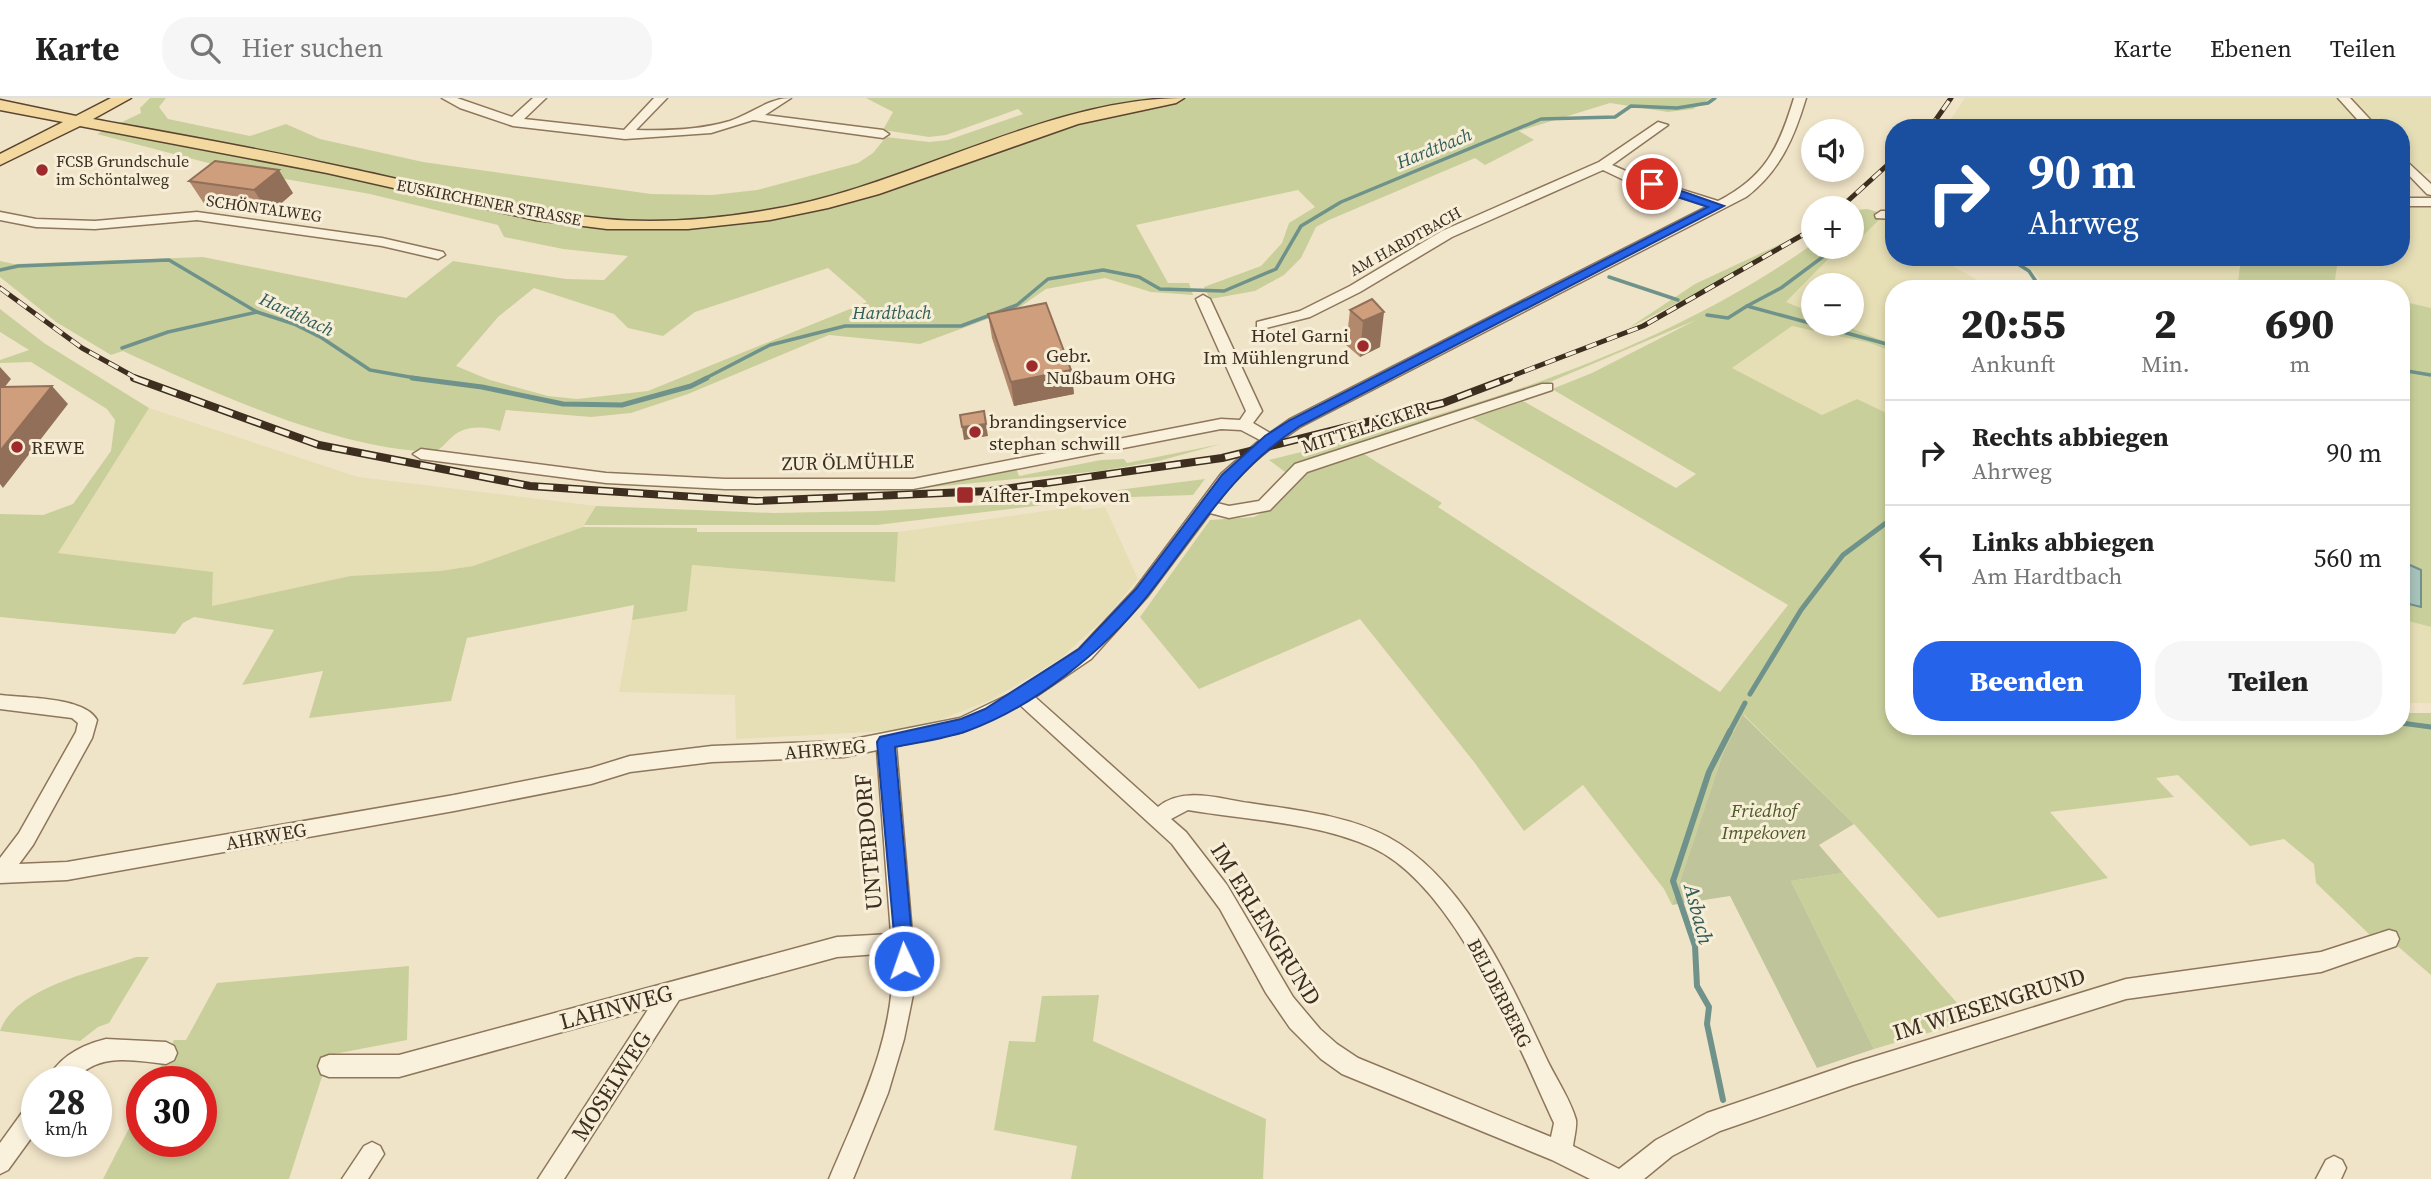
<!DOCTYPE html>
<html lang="de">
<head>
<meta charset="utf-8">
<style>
  body { margin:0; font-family:"Source Serif 4",serif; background:#f6f6f6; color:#222; height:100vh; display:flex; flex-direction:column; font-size:26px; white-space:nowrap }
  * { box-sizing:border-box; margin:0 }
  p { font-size:23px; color:#767676 }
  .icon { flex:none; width:38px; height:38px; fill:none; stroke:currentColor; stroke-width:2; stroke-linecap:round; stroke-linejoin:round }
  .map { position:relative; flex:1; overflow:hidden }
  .details { position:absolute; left:1885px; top:182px; width:525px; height:455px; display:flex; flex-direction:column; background:#fff; border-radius:28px; box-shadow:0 4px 10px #0003 }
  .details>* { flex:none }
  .banner { position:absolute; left:1885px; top:21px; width:525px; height:147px; border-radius:28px; box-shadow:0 4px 10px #0003; background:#1a4fa0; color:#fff; overflow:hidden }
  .tools { position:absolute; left:1801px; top:21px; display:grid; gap:14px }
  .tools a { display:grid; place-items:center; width:63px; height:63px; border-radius:50%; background:#fff; box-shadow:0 4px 10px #0003; font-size:35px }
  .speed { position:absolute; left:21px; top:968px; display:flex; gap:14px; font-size:35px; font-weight:700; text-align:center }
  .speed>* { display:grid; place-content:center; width:91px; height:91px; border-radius:50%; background:#fff; box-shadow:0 4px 10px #0003; line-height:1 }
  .speed small { font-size:18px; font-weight:400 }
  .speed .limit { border:10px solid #d22; background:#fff; color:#111 }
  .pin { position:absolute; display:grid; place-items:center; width:60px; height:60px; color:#fff; margin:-30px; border:4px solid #fff; border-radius:50%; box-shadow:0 2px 7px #0007 }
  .me { position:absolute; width:77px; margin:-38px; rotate:357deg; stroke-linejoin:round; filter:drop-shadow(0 0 5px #0008) }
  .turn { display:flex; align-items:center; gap:24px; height:147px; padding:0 28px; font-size:32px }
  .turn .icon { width:91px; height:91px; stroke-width:2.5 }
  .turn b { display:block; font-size:49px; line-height:60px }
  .eta { display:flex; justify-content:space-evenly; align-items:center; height:119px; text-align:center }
  .eta b { font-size:42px; font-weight:800; line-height:49px }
  .cta { display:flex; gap:14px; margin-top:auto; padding:14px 28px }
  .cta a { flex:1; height:80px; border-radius:28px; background:#2563eb; color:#fff; font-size:28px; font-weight:800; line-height:80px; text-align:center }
  .cta a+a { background:#f6f6f6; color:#222 }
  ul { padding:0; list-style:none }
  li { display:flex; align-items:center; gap:21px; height:105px; padding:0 28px; border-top:2px solid #e0e0e0 }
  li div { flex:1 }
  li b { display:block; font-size:26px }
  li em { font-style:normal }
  header { display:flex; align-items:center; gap:42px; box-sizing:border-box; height:98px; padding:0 35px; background:#fff; border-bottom:2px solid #e0e0e0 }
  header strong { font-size:33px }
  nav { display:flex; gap:38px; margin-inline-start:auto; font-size:24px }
  .search { width:490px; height:63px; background:#f6f6f6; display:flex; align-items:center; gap:18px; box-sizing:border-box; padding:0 24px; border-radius:28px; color:#767676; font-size:26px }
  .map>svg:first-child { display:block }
  .farmland { fill:#e6deb5 }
  .green { fill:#c9cf9b; fill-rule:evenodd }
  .cemetery { fill:#bfc49a }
  .water { fill:#a9c4bc; stroke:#6f938a; stroke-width:2 }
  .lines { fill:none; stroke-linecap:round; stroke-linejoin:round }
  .stream-far2 { stroke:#6f938a; stroke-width:3.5 }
  .stream-far1 { stroke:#6f938a; stroke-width:5 }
  .stream { stroke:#6f938a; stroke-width:6 }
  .minor-casing { stroke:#8d765c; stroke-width:3 }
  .major-casing { stroke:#5b4430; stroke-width:3 }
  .minor { fill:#faf1dc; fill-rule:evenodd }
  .major { fill:#f3d9a0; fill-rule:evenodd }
  .rail-far1-casing { stroke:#3d2e20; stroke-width:5 }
  .rail-casing { stroke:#3d2e20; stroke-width:8 }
  .rail-far1 { stroke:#f7eed8; stroke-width:3.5; stroke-dasharray:11; stroke-linecap:butt }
  .rail { stroke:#f7eed8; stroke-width:5; stroke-dasharray:15; stroke-linecap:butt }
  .wall { fill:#b2896c }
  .shaded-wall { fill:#916f58 }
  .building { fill:#cf9f7d; stroke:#916f58; stroke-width:2 }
  .route { fill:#2563eb; stroke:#184099; stroke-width:2 }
  .poi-dot { fill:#9e2a2b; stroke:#f7eed8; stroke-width:2.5 }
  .labels { text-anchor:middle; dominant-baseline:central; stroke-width:6; stroke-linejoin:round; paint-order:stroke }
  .far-poi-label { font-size:16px; fill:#3d2e20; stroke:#f7eed8; text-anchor:start }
  .far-street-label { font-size:16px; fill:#3d2e20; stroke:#f7eed8 }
  .far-water-label { font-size:18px; font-style:italic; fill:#2f5d5a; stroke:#f7eed8 }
  .poi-label { font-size:19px; fill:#3d2e20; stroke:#f7eed8; text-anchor:start }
  .street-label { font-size:19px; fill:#3d2e20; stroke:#f7eed8 }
  .park-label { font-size:19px; font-style:italic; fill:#4d5a26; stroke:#f7eed8 }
  .water-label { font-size:21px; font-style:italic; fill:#2f5d5a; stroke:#f7eed8 }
  .near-street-label { font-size:23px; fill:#3d2e20; stroke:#f7eed8 }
</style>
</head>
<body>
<header>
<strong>Karte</strong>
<div class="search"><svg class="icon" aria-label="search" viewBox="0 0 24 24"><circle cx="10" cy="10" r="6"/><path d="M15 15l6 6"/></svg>Hier suchen</div>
<nav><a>Karte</a><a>Ebenen</a><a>Teilen</a></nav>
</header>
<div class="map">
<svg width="2431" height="1081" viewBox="0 0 2431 1081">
  <rect width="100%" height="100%" fill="#f0e4c8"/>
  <g class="farmland">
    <path d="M1965,0H2339L2367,30H1945Z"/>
    <path d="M2350,0H2431V75L2418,76L2401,57V30H2377Z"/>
    <path d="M2401,107L2431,109V210L2401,203V191L2334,188L2338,162L2360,166L2359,159H2401Z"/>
    <path d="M1881,120H1893L1894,159H1936L1994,191H1894L1893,247L1841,226H1852V187H1813V215L1786,204L1840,149H1852L1853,136L1862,139Z"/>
    <path d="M2012,159H2240L2237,191H2048L2033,173Z"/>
    <path d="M1792,228L1870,245L1893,254V318L1857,301L1822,317L1732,270Z"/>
    <path d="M149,310L358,379L596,408L583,429L473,468L440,473L350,478L212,508L213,474L58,455Z"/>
    <path d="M1081,408L1082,412L1105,409L1138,481L1107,518L1060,561L991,602L937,623L889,633L736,641L735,597L619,594L632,522L687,513L692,467L895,484L898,434Z"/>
    <path d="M2401,521L2431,529V605H2401Z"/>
  </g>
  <g class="green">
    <path d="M150,0H166L159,9L168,21L250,38L286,26L320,41L423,64L651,96L712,97L757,92L858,65L873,55L886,39L929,44L948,42L1023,16L1018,11L946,37L929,39L883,32L893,14L866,0H1711L1693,11L1668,14L1610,5L1519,33L1534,42L1485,67L1475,60L1329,122L1316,129L1301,160L1284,177L1255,193L1210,201L1204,189L1261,168L1282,145L1289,125L1315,109L1298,92L1136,127L1168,185H1189L1193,197L1151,194L1105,180L1046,191L1020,209L920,246L829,237L688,296L631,315L591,319L506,312L500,333C484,328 464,327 451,340C444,346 442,351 433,354C335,351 212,294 123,253L111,257L56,224L0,179V163L14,166L203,159L406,200L453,163L566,181L604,182L628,158L563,151L504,139L498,127L370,96L235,72L97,36L141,15L140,10ZM828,170L867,204L648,293L577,301L548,298L490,282L456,268L498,219L534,190L614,216L628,230L663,238L695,214Z"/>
    <path d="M1867,111L1878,114L1881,120L1862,139L1852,137V116L1857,112Z"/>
    <path d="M1789,142L1735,175L1627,231L1695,186Z"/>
    <path d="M1813,146V149H1840L1786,204L1813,215V226H1841L1893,247V254L1870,245L1792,228L1732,270L1822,317L1857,301L1893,318L1894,628H2401V615H2431V877L2380,833L2370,837L2316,785L2314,766L2284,741L2250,748L2178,677L2156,680L2174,699L2050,714L2108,780L1938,820L1854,726L1744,617L1723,655L1672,807L1664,791L1583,687L1524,733L1474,664L1360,521L1199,591L1140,519L1210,422L1254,419L1271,410L1304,373L1364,356L1442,405L1438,409L1720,594L1788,507L1472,320L1523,303L1676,390L1696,376L1552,291L1592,275L1696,222L1519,297L1306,362L1285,374L1269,362C1459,315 1651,260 1813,146Z"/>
    <path d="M2241,159L2338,162L2334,188L2346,191H2237Z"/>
    <path d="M2401,203L2431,210V529L2401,521V504L2421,509V472L2401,463Z"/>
    <path d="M0,211L44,245L149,310L58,455L213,474L212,508L350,478L440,473L473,468L583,429L697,430V434H898L895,484L692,467L687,513L632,522L634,507L467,540L451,603L309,620L323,573L242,587L274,532L194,519L183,525L175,536L0,519V416L43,417L73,406L111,353L115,322L107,311L31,264L0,265V262L29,252L0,234Z"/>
    <path d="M1221,346L1159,363L1100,373L912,391L1016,370L1019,378L1101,362L1124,361L1127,365Z"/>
    <path d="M1205,381L1193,397L1102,400L877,427H584L596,408L773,415L876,413L1005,406Z"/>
    <path d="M1843,775L1972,922L1874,951L1791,783Z"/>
    <path d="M136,859H149L109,925L98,929L80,943L0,933C15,889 95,874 136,859Z"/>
    <path d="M409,868L407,942L329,957L289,1081H103L142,1005V1043H201V984L153,983L174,942H186L217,885Z"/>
    <path d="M1099,897L1093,943L1266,1021L1263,1081H1071L1077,1048L994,1032L1009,943L1035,944L1042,898Z"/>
  </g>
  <path class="cemetery" d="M1743,617L1854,726L1819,747L1843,775L1791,783L1874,951L1817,970L1730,798L1672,807L1723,655Z"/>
  <path class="water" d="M2401,463L2421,472V509L2401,504Z"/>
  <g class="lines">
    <g class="stream-far2">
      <path d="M2007,159L2029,173L2041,191"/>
      <path d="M0,172L18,168L169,162L257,214L294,226L322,240L370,272L421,281"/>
      <path d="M1609,179L1678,202"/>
      <path d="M1747,208L1781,190L1836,149"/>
      <path d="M1707,217L1728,220L1747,208L1894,248"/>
      <path d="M122,250L168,234L257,214"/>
      <path d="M2401,272L2431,277"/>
      <path d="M704,281L770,247L845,228H961L1017,207L1048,181L1103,172L1139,179L1160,191L1224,193L1276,171L1301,128L1341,104L1541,21L1615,19L1631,8L1677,10L1708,5L1715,0"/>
    </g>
    <g class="stream-far1">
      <path d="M412,280L482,289L563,306L622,307L691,288L707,280"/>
      <path d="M1750,596L1801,512L1843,457L1894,419"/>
      <path d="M2401,625L2431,629"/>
      <path d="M1729,635L1745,605"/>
    </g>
    <path class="stream" d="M1723,1002L1707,926L1709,909L1697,888L1695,848L1673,783L1709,674L1730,633"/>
    <g class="minor-casing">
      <g id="minor">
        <path d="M442,0H457L512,19L533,0H546L524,21L624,32L654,0H667L636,32C668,33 699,32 730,23C751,16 769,0 791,0L765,17L883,32L889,36L883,40L753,22L711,35L625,41L513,28L460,10Z"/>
        <path d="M1794,0H1806C1794,40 1780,73 1746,99L1300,329C1268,351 1240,373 1217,405L1229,408L1259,403L1295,366L1542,286H1552V292L1307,374L1270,412L1229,420L1210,415L1147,499L1091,561L1035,599L1158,709C1184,688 1219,701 1249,705C1294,712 1347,717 1388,739C1466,781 1512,888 1548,964C1557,982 1571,1003 1576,1022C1577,1029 1574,1040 1573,1048L1619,1071L1656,1042L1707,1015L1853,965L2126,881L2321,854L2389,832L2396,834L2399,841L2396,848L2321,874L2126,901L1853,987L1720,1033L1672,1058L1644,1081H1590L1552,1062L1342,976L1321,961L1290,930L1266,895L1220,811L1172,746L1020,607L963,634L896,648L916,882L904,941L888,995L853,1081H829C859,1010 898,933 892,855L837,859L679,902L564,1081H538L649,910L399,979H329L321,976L318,968L321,960L329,957H399L837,839L891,836L877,652L844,659L712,664L630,674L591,686L454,713L67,782L0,785V760L19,735L76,634L78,625L72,620L0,611V597C25,600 85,599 97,622L92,640L33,747L19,766L67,764L454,697L591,670L630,658L712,648L844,643L960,620L1016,593L1079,551L1135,491L1221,376L1260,342L1241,332L1221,331L913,391H725L606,385L421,361L413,356L421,351L606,375L725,381H913L1221,321L1240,322L1246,313L1196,201L1203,197L1210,201L1262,313L1253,325L1270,335L1290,321L1708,108L1626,83L1603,72L1452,139L1360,194L1310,219L1262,231L1257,230V224L1300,213L1350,188L1442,133L1599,64L1658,24L1668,27L1612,67L1635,77L1718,103C1765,79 1779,50 1794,0ZM1188,712C1247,722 1315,724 1371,749C1456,787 1516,944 1554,1025L1551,1039L1358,960L1337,946L1320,931L1293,899L1227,787L1186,734L1171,721Z"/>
        <path d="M2338,0H2350L2378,30H2365Z"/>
        <path d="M2401,58L2431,86V97L2427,96L2401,69Z"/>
        <rect x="2401" y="100" width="30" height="8"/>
        <path d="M1881,113H1894V121L1876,120L1875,117Z"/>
        <path d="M0,114L36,121L95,123L197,114L382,140L443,154L445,157L438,161L382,148L197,122L95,131L36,129L0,122Z"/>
        <path d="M106,941L166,944L174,948L177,955L174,962L166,966C132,962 97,954 73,984H47C57,959 82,947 106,941Z"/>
        <path d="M37,1002V1032L8,1072L0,1076V1045L29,1005Z"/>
        <path d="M372,1044L380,1048L384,1056L368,1081H342L364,1048Z"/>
        <path d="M2334,1058L2342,1062L2346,1070L2341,1081H2316L2326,1062Z"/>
      </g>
    </g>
    <g class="major-casing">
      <path id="major" d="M111,0H131L93,21C180,37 266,52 352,71C437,89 520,113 606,121C659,126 715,121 768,112C907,90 1046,0 1184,0L1176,5L1078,26L879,96L828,110L770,122L688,131H607L536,122L327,75L80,28L0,67V56L63,24L0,12V2L76,18Z"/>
    </g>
    <use href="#minor" class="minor"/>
    <use href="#major" class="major"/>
    <g class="rail-far1-casing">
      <g id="rail-far1">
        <path d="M1930,30L1951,0"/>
        <path d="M1840,110L1894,61"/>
        <path d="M0,190L82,250L138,281"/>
        <path d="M1504,281L1643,228L1813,131"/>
      </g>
    </g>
    <g class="rail-casing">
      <path id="rail" d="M134,280L319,347L530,388L756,403L990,393L1222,360L1443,305L1509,280"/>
    </g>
    <use href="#rail-far1" class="rail-far1"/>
    <use href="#rail" class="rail"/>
  </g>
  <g class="wall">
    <path d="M189,83L293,95L269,116L205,107Z"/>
    <path d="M1372,201L1380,249L1360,259L1346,247L1350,212Z"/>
    <path d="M988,216L1071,272L1074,296L1014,308L992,240Z"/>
  </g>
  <g class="shaded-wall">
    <path d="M279,72L293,95L269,116L254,92Z"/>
    <path d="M1384,214L1380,249L1360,259L1363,223Z"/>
    <path d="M0,269L11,281L0,295Z"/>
    <path d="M1071,272L1074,296L1014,308L1011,284Z"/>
    <path d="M52,288L68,306L3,390L0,386V353Z"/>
    <path d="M986,326L988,338L964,342L962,329Z"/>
  </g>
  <g class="building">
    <path d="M215,63L279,72L254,92L189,83Z"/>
    <path d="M1372,201L1384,214L1363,223L1350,212Z"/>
    <path d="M1046,205L1071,272L1011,284L988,216Z"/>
    <path d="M52,288L0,353V289Z"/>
    <path d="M984,313L986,326L962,329L960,317Z"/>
  </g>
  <path class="route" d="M1648,84H1656L1724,108L1300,328C1232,372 1197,435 1148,497C1105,552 1034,609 967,633C944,641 919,644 895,649L914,863L911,870L904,872L897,870L877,644L880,639L961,621L985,611L1079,551L1136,491L1222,377L1265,338L1290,322L1708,109L1648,89Z"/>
  <g class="poi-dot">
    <circle cx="42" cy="72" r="7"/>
    <circle cx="1363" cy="248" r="7"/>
    <circle cx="1032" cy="268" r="7"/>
    <circle cx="975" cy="334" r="7"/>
    <circle cx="17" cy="349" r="7"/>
    <rect x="956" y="388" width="18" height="18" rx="3.5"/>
  </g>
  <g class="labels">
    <g class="far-poi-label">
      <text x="56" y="63">FCSB Grundschule<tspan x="56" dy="18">im Schöntalweg</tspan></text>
    </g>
    <g class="far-street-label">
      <text transform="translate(489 104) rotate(11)">EUSKIRCHENER STRASSE</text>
      <text transform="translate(264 110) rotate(8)">SCHÖNTALWEG</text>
      <text transform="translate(1405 143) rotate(-29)">AM HARDTBACH</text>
    </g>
    <g class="far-water-label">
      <text transform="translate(1434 50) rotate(-22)">Hardtbach</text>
      <text x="892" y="214">Hardtbach</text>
      <text transform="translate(297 216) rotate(25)">Hardtbach</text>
    </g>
    <g class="poi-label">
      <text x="1349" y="237" text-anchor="end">Hotel Garni<tspan x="1349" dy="22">Im Mühlengrund</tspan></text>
      <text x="1046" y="257">Gebr.<tspan x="1046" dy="22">Nußbaum OHG</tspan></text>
      <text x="989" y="323">brandingservice<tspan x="989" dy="22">stephan schwill</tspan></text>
      <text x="31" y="349">REWE</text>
      <text x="981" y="397">Alfter-Impekoven</text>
    </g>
    <g class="street-label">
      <text transform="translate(1364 329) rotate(-18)">MITTELACKER</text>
      <text transform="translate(848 364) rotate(-1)">ZUR ÖLMÜHLE</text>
      <text transform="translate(825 651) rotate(-5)">AHRWEG</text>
      <text transform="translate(266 738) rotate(-10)">AHRWEG</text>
      <text transform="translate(1500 895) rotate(63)">BELDERBERG</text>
    </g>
    <g class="park-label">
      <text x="1764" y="712">Friedhof<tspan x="1764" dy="22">Impekoven</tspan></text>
    </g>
    <g class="water-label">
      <text transform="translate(1699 816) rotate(75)">Asbach</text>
    </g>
    <g class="near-street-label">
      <text transform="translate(868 744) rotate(-95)">UNTERDORF</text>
      <text transform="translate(1266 826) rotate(58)">IM ERLENGRUND</text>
      <text transform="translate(1989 906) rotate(-17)">IM WIESENGRUND</text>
      <text transform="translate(616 909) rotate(-15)">LAHNWEG</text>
      <text transform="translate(611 988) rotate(-57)">MOSELWEG</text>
    </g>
  </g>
</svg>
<div class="tools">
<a><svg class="icon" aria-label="sound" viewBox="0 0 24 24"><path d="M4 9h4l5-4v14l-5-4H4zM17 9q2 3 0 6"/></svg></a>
<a>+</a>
<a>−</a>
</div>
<div class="speed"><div>28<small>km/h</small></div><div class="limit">30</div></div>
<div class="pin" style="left:1652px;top:86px;background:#d93025"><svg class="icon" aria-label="arrive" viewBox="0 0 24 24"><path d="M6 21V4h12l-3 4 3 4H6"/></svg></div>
<svg class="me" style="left:904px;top:863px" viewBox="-20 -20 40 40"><circle r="17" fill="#2563eb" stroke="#fff" stroke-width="3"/><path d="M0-11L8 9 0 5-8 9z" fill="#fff"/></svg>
<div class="banner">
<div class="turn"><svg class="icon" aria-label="right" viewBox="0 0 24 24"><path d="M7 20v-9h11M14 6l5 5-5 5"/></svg><div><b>90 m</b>Ahrweg</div></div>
</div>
<section class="details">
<div class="eta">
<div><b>20:55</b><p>Ankunft</p></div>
<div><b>2</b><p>Min.</p></div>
<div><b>690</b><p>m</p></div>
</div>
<ul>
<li><svg class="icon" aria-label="right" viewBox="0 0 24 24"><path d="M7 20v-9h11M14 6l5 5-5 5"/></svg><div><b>Rechts abbiegen</b><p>Ahrweg</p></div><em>90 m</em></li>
<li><svg class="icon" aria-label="left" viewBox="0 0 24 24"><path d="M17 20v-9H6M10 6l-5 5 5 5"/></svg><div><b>Links abbiegen</b><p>Am Hardtbach</p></div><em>560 m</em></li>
</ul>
<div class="cta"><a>Beenden</a><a>Teilen</a></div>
</section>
</div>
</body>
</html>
